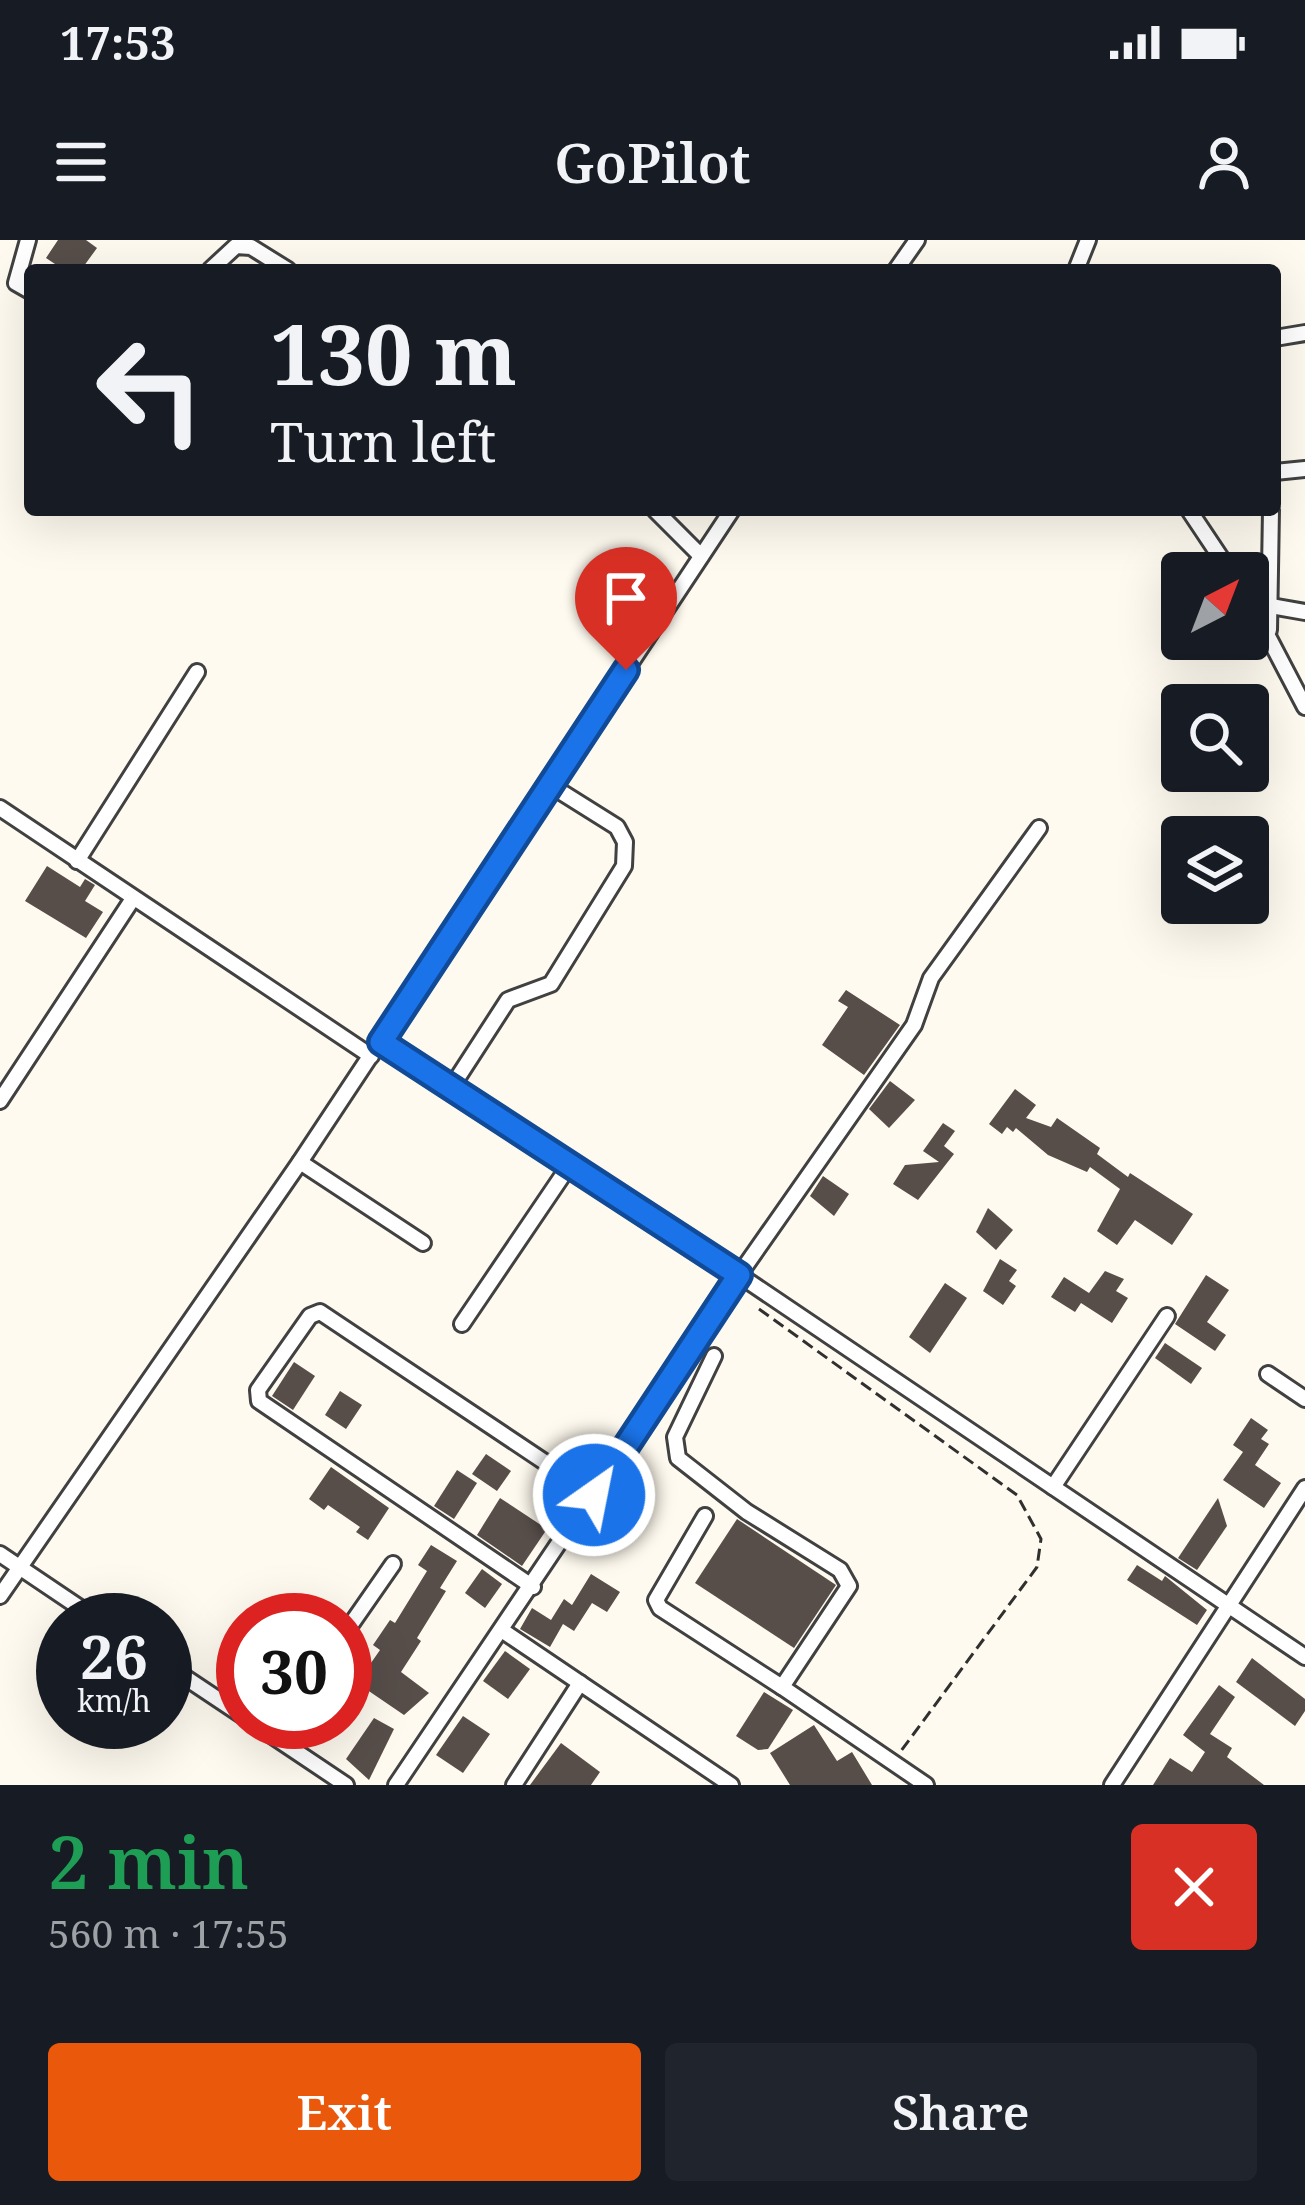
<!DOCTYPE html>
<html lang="en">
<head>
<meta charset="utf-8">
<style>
  body { margin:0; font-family:"Noto Serif",serif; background:#20242c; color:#f1f3f6; height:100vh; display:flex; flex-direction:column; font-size:45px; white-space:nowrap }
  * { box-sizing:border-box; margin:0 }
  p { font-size:39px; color:#9ea1a6 }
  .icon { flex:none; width:66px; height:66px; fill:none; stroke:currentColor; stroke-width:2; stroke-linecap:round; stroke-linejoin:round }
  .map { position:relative; height:1545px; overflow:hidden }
  .details { display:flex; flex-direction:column; background:#171b24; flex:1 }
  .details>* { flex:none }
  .guide { position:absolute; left:24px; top:24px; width:1257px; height:252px; border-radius:12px; box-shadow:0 12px 48px #0002; background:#171b24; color:#f1f3f6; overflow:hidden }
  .needle { width:78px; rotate:42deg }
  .tools { position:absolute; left:1161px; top:312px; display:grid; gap:24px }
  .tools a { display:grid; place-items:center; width:108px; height:108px; border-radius:12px; background:#171b24; box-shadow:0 12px 48px #0002; font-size:60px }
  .speed { position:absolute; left:36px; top:1353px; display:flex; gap:24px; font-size:60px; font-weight:700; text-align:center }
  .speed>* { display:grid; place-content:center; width:156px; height:156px; border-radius:50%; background:#171b24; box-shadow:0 12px 48px #0002; line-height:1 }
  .speed small { font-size:30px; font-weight:400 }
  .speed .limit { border:18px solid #d22; background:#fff; color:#111 }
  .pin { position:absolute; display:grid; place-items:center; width:102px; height:102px; color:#fff; margin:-123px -51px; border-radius:50% 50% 50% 0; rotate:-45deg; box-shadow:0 0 12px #0007 }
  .pin .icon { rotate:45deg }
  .me { position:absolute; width:132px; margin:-66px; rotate:33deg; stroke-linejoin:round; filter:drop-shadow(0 0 9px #0008) }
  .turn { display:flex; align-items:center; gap:42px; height:252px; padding:0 48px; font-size:54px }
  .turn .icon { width:156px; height:156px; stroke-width:2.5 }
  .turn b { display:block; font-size:84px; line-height:102px }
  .round { display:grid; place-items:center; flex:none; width:126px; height:126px; border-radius:12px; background:#20242c }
  .head { display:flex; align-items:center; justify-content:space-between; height:204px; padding:0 48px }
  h1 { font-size:72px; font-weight:600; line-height:90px; color:#1e9e55 }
  .action { display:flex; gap:24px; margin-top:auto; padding:24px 48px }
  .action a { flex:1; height:138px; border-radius:12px; background:#ea580c; color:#fff; font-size:48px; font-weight:600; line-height:138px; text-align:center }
  .action a+a { background:#20242c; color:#f1f3f6 }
  .status { display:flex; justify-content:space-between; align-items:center; height:84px; padding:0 60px; background:#171b24; direction:ltr }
  .status svg { height:33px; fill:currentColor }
  header { display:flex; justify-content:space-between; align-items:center; height:156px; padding:0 48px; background:#171b24; font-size:54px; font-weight:600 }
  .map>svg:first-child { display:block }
  .building { fill:#574e4a }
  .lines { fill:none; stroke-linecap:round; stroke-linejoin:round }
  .street-casing { stroke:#414141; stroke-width:20 }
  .path { stroke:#303030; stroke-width:3; stroke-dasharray:12 6; stroke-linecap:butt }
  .street { stroke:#fff; stroke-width:14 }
  .route-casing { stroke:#114b97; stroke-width:30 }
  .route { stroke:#1a73e8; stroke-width:21 }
</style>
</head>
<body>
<div class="status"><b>17:53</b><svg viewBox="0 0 49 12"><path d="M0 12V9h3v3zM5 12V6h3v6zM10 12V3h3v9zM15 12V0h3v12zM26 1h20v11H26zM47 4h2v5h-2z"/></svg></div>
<header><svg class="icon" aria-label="menu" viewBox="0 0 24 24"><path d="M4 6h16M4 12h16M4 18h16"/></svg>GoPilot<svg class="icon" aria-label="person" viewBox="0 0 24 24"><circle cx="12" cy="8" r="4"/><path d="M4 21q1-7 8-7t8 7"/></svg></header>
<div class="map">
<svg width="1305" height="1545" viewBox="0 0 1305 1545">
  <rect width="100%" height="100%" fill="#fffaef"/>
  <g class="building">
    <path d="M58,0H86L97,8L81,30H55L58,26L46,18Z"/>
    <path d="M47,626L80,647L85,639L95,645L85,661L103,672L86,698L25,661Z"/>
    <path d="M846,750L900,785L864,835L822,805L848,767L838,761Z"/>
    <path d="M890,841L915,860L889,888L869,869Z"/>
    <path d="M1015,849L1036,865L1026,878L1051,887L1057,878L1100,908L1097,914L1128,937L1130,933L1193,974L1172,1005L1135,980L1117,1005L1097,991L1120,949L1090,927L1087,932L1048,915L1016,888L1013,892L1007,887L1002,894L989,884Z"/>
    <path d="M943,883L955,891L944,906L954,914L918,960L893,944L905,925L939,922L923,911Z"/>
    <path d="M823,936L849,954L834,976L810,956Z"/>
    <path d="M988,968L1013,990L996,1010L976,992Z"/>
    <path d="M1000,1019L1017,1030L1009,1041L1016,1046L1003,1065L983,1051Z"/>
    <path d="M1105,1031L1124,1039L1116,1051L1128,1058L1112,1083L1081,1063L1075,1072L1051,1057L1064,1037L1089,1053Z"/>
    <path d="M1206,1035L1229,1050L1207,1082L1226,1095L1215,1111L1175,1084Z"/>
    <path d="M945,1043L967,1058L930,1113L909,1097Z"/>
    <path d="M1165,1103L1202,1128L1191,1144L1155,1118Z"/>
    <path d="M294,1122L315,1136L293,1170L272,1156Z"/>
    <path d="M340,1151L362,1165L346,1189L325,1175Z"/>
    <path d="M1251,1178L1268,1190L1261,1199L1269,1204L1255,1225L1281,1243L1264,1268L1223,1240L1243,1212L1233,1205Z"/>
    <path d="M486,1214L511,1231L497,1251L472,1234Z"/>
    <path d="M331,1227L389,1268L368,1300L356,1292L360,1287L328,1265L324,1270L309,1259Z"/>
    <path d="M457,1230L477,1243L454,1279L434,1266Z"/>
    <path d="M500,1258L547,1289L522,1326L477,1295Z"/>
    <path d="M1218,1258L1227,1286L1197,1330L1178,1318Z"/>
    <path d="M737,1279L836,1345L794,1408L695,1343Z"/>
    <path d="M431,1305L457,1321L440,1348L446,1351L417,1398L421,1401L401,1432L429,1453L404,1475L357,1443L380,1410L373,1405L390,1380L395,1383L427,1331L418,1325Z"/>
    <path d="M1137,1325L1162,1341L1165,1336L1207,1370L1197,1385L1127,1340Z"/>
    <path d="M482,1329L502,1344L485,1368L465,1353Z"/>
    <path d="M591,1334L620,1352L607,1372L592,1363L574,1391L563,1384L550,1407L520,1389L532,1368L551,1380L564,1359L572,1365Z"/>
    <path d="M505,1411L530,1429L508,1459L483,1441Z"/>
    <path d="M1252,1418L1305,1459V1471L1295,1486L1236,1442Z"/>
    <path d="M1219,1445L1235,1457L1210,1494L1232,1508L1227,1517L1264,1545H1153L1170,1518L1192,1532L1205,1512L1183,1495Z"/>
    <path d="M764,1452L793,1470L768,1509L758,1510L736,1496Z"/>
    <path d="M463,1476L490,1494L463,1533L436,1515Z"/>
    <path d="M374,1478L394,1489L369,1540L346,1519Z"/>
    <path d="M814,1485L837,1521L852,1512L872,1545H790L770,1513Z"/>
    <path d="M561,1503L600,1532L591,1545H530Z"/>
  </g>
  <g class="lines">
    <g class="street-casing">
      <g id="street">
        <path d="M28,0L16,43L30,51"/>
        <path d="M210,30L236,6L251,7L288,30"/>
        <path d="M896,30L917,0"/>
        <path d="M1076,30L1088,0"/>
        <path d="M1275,98L1305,93"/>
        <path d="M1275,232L1305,229"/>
        <path d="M655,270L701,316"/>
        <path d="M1189,270L1231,333"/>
        <path d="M1248,358L1305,467"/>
        <path d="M1271,366L1305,372"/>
        <path d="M1269,390L1271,270"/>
        <path d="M0,568L371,816"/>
        <path d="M1039,588L931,738L914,785L739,1035L1305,1417"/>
        <path d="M77,621L197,432"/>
        <path d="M381,802L739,1035L396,1545"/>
        <path d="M451,848L508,760L551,744L624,626L625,602L617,587L550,545"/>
        <path d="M0,861L132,660"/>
        <path d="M300,922L423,1003"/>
        <path d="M462,1084L569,926"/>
        <path d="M714,1116L675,1197L678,1218L747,1272L840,1330L849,1346L782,1447L926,1545"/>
        <path d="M1268,1134L1305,1159"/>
        <path d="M1053,1247L1167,1076"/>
        <path d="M705,1276L656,1360L660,1368L782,1447"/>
        <path d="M0,1314L98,1380"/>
        <path d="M533,1347L259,1161L258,1150L310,1076L320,1072L594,1255"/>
        <path d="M0,1356L300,922L732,270"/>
        <path d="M503,1391L731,1545"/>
        <path d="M345,1393L393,1324"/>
        <path d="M165,1424L243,1476"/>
        <path d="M252,1482L346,1545"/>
        <path d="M514,1545L580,1443"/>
        <path d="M1112,1545L1305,1248"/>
      </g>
    </g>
    <path class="path" d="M759,1069L1017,1255L1041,1299L1037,1327L901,1511"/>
    <use href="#street" class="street"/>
  </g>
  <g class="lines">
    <g class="route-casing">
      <path id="route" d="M594,1255L739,1035L381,802L626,430"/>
    </g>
    <use href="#route" class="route"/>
  </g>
</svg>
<div class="tools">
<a><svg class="needle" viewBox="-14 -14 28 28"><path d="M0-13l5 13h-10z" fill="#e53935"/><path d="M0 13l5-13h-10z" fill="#9ea1a6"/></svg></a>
<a><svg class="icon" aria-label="search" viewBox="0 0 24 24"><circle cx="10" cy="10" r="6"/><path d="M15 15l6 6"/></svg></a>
<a><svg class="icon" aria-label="layers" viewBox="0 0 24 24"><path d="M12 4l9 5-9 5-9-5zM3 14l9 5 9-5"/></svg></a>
</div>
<div class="speed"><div>26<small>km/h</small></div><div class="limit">30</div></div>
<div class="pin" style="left:626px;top:430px;background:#d93025"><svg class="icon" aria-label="arrive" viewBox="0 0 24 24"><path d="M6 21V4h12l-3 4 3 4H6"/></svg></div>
<svg class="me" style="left:594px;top:1255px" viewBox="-20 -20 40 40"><circle r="17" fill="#1a73e8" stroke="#fff" stroke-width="3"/><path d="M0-11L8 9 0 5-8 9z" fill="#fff"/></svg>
<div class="guide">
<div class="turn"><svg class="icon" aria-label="left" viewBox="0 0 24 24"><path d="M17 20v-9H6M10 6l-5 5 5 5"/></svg><div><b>130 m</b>Turn left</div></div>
</div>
</div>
<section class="details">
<div class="head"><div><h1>2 min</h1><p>560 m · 17:55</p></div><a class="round" style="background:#d93025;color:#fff"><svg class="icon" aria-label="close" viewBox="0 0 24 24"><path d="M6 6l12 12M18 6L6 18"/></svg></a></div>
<div class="action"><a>Exit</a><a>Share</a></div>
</section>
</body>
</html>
